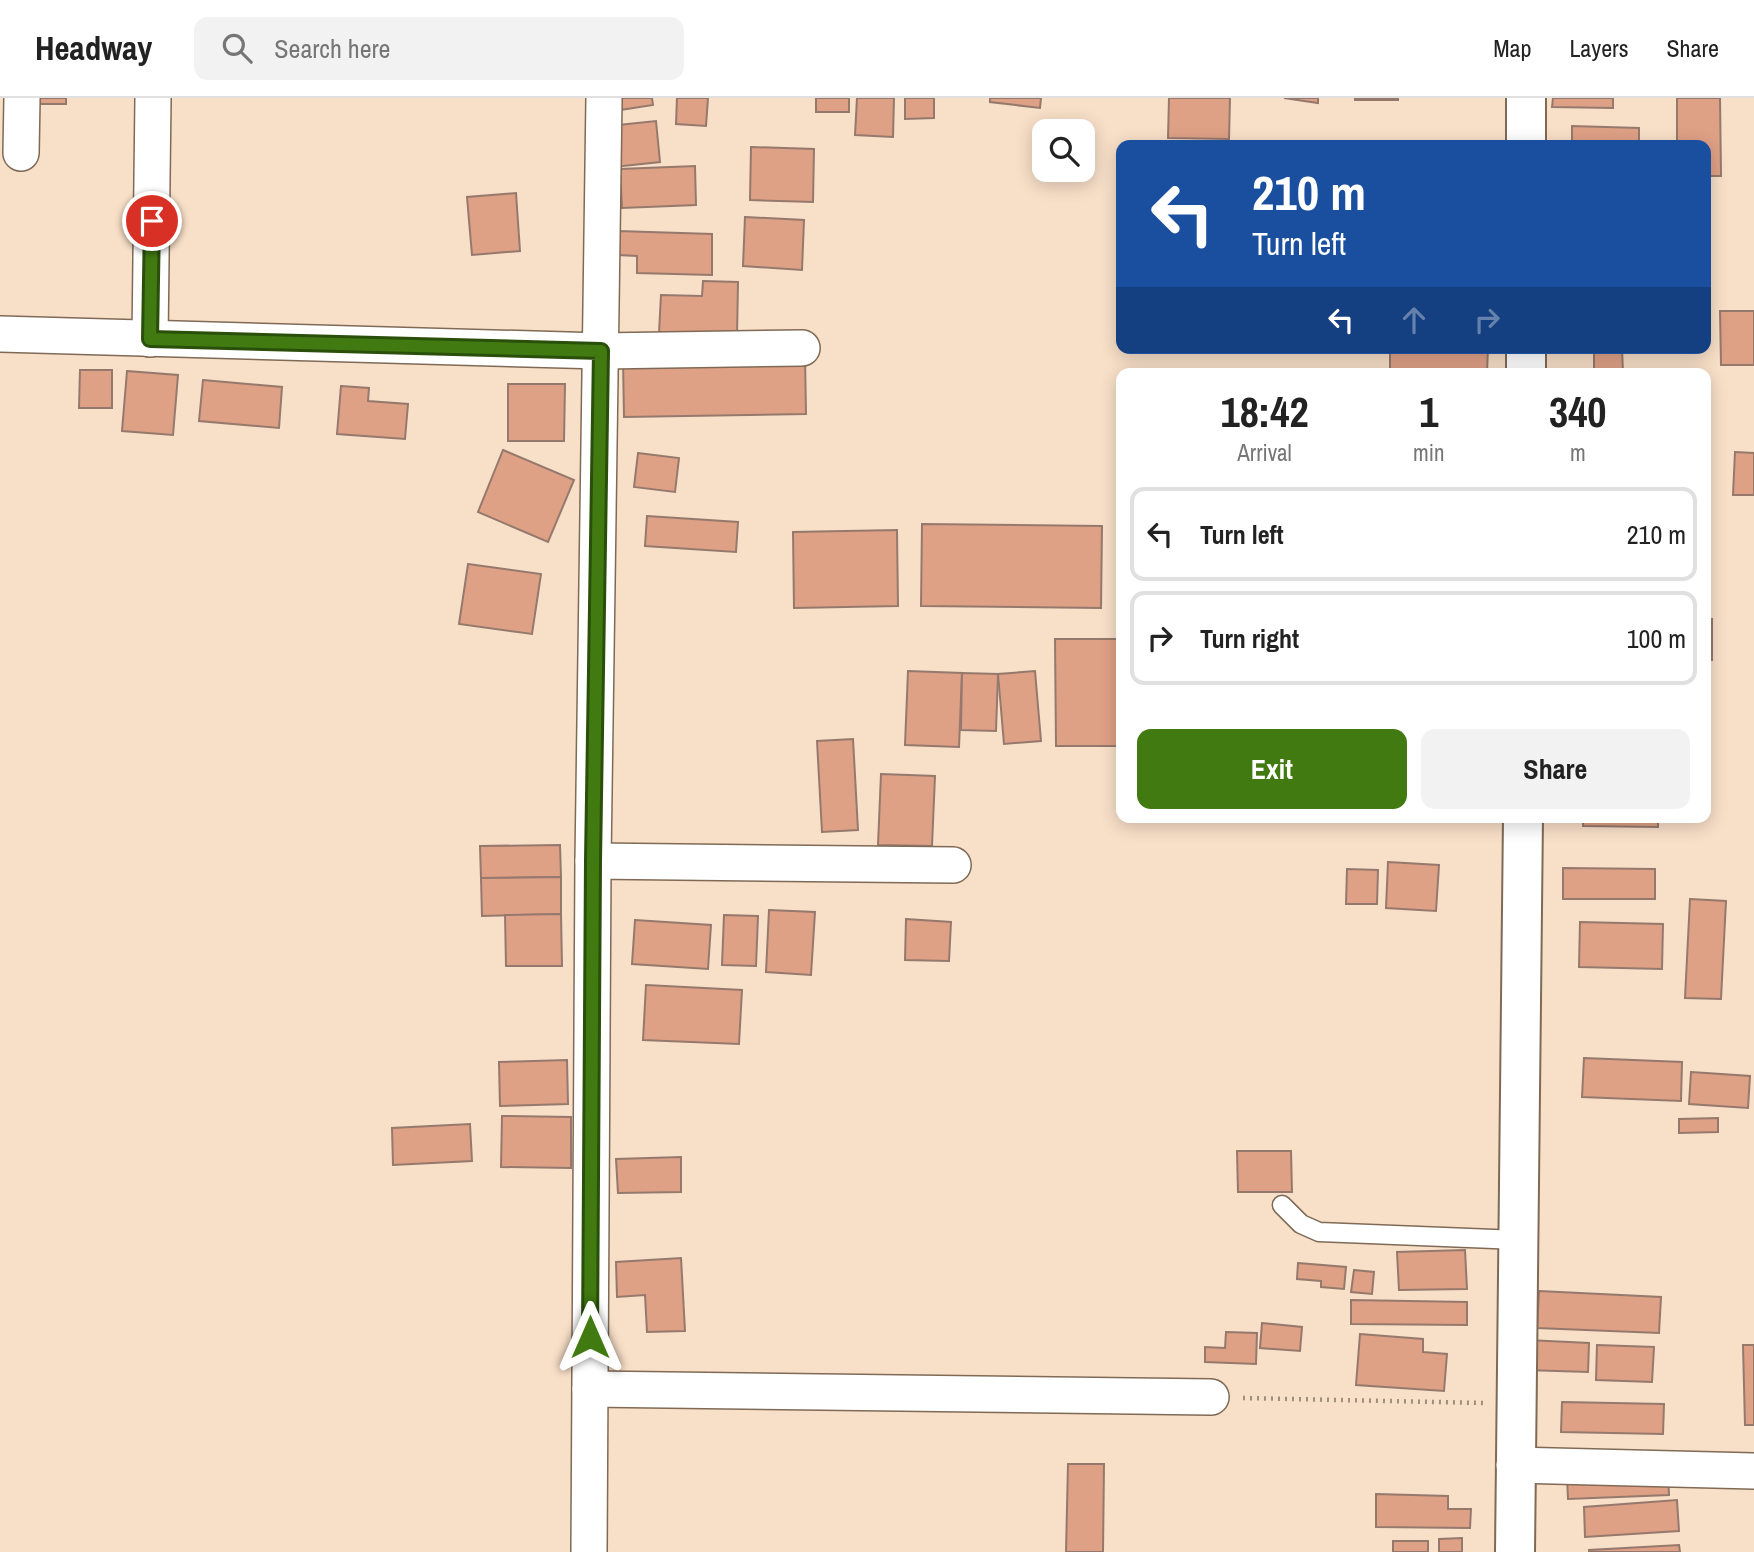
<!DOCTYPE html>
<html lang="en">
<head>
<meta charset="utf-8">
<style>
  body { margin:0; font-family:"Archivo Narrow",sans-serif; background:#f2f2f2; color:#222; height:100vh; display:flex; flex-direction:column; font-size:26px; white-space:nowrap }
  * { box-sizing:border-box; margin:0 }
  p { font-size:23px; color:#767676 }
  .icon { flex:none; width:38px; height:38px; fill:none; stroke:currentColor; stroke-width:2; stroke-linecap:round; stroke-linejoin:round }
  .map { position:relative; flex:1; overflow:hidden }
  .sheet { position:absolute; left:1116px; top:270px; width:595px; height:455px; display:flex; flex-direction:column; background:#fff; border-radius:14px; box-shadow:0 4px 18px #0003 }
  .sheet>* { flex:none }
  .top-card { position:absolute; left:1116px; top:42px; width:595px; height:214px; border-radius:14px; box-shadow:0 4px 18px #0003; background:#1a4fa0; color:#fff; overflow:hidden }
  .controls { position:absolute; left:1032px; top:21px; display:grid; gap:14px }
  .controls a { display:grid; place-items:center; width:63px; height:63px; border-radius:14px; background:#fff; box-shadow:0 4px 18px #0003; font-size:35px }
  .pin { position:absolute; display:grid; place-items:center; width:60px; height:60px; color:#fff; margin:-30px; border:4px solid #fff; border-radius:50%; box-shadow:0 2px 7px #0007 }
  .me { position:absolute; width:77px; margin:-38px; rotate:0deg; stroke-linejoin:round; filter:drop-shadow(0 0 5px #0008) }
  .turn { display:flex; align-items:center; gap:24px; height:147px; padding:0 21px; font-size:32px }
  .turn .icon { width:91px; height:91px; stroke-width:2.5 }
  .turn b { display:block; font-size:49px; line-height:60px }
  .lanes { display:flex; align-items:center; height:66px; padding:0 21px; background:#0003; justify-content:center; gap:35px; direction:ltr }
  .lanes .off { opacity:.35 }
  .eta { display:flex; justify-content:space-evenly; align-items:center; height:119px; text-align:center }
  .eta b { font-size:42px; font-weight:700; line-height:49px }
  .cta { display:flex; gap:14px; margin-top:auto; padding:14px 21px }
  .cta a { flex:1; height:80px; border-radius:14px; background:#417a11; color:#fff; font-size:28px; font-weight:700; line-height:80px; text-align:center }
  .cta a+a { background:#f2f2f2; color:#222 }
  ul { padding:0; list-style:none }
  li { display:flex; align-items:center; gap:21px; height:94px; margin:0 14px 10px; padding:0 7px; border:4px solid #e0e0e0; border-radius:14px }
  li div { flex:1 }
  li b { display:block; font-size:26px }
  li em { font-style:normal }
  header { display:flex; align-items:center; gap:42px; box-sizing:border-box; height:98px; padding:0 35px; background:#fff; border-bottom:2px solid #e0e0e0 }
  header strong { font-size:33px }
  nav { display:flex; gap:38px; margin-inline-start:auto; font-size:24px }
  .search { width:490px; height:63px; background:#f2f2f2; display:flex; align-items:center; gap:18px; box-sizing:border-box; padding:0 24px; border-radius:14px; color:#767676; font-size:26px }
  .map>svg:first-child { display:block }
  .building { fill:#dfa186; stroke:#96796d; stroke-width:2 }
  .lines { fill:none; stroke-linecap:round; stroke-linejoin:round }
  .service-casing { stroke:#7f6a56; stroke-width:21 }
  .minor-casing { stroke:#7f6a56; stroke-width:38 }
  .tertiary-casing { stroke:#7f6a56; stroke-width:42 }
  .path { stroke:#a08e7d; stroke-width:4.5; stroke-dasharray:2 5; stroke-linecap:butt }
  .service { stroke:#fff; stroke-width:18 }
  .minor { stroke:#fff; stroke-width:35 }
  .tertiary { stroke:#fff; stroke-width:38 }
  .route-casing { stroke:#2a4f0b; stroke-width:18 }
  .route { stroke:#417a11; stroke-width:12 }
</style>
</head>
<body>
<header>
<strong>Headway</strong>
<div class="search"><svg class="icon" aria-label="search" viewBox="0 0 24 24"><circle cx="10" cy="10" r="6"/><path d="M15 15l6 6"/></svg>Search here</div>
<nav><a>Map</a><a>Layers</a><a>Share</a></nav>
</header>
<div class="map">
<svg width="1754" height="1454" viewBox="0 0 1754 1454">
  <rect width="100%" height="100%" fill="#f8dfc8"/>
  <g class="building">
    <rect x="31" y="0" width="35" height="6"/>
    <path d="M618,0H652L653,7L620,12Z"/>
    <path d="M677,0H708L706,28L676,26Z"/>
    <rect x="816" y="0" width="33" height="14"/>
    <path d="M857,0H894L893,39L855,37Z"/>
    <path d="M905,0H934V20L905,21Z"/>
    <path d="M990,0H1041L1040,10L990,4Z"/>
    <path d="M1169,0H1230L1229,41L1168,40Z"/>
    <path d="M1284,0H1318V5Z"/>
    <rect x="1355" y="0" width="43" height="2"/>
    <path d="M1553,0H1613V10L1552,9Z"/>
    <path d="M1677,0H1720L1721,78H1706V47H1677Z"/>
    <path d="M656,23L660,64L614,69L609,28Z"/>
    <path d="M1572,28L1639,30V47H1572Z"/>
    <path d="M751,49L814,51L813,104L750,102Z"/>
    <path d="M695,68L696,107L622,110L620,71Z"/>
    <path d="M516,95L520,153L472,157L467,99Z"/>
    <path d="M745,119L804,122L802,172L743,168Z"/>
    <path d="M618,133L712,136V177L637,175V158L618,157Z"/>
    <path d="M703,183L738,184L737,239L659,235L661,197L702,198Z"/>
    <path d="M1720,213H1754V267H1721Z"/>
    <path d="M1390,250H1488L1487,275H1390Z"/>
    <path d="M1594,250H1622L1623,275H1594Z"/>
    <path d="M805,258L806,316L624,319L623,261Z"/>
    <path d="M80,272H112V310H79Z"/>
    <path d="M127,273L178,277L173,337L122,333Z"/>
    <path d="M203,282L282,289L279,330L199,323Z"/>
    <path d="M508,286H565L564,343H508Z"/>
    <path d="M341,288L369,290L368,303L408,306L405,341L337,336Z"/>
    <path d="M503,352L574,382L548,444L478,414Z"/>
    <path d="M1735,354L1754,355V397H1733Z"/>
    <path d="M638,355L679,360L675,394L634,389Z"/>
    <path d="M647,418L738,424L736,454L645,448Z"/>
    <path d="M922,426L1102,428L1101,510L921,508Z"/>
    <path d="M897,432L898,508L794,510L793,434Z"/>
    <path d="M468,466L541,476L532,536L459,526Z"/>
    <rect x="1706" y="521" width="6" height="41"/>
    <path d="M1055,541H1122V648H1056Z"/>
    <path d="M908,573L962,575L959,649L905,647Z"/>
    <path d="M1035,573L1041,643L1004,646L998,576Z"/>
    <path d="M962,575L998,576L996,633L961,632Z"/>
    <path d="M853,641L858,732L822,734L817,643Z"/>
    <path d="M881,676L935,678L932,748L878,747Z"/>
    <path d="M1583,719H1658V729L1583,728Z"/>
    <path d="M560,747L561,779L481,780L480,748Z"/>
    <path d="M1388,764L1439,767L1436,813L1386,810Z"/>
    <path d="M1563,770L1655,771V801H1563Z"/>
    <path d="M1347,771L1378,772L1377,806H1346Z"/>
    <path d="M561,779V816L482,818L481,780Z"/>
    <path d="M1690,801L1726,803L1721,901L1685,900Z"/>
    <path d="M769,812L815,814L811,877L766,874Z"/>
    <path d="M561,816L562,868H506L505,817Z"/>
    <path d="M724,817L758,818L756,868L722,867Z"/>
    <path d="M906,821L951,824L949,863L905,862Z"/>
    <path d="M635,822L711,827L708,871L632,866Z"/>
    <path d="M1580,824L1663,826L1662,871L1579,869Z"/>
    <path d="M646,887L742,892L739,946L643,942Z"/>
    <path d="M1584,960L1682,964L1681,1003L1582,999Z"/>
    <path d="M567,962L568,1006L500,1008L499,964Z"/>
    <path d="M1691,974L1750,978L1748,1010L1689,1006Z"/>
    <path d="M502,1018L571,1019V1070L501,1069Z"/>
    <path d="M1718,1020V1034L1679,1035V1021Z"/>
    <path d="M470,1026L472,1063L393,1067L392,1030Z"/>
    <path d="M1237,1053H1291L1292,1094H1238Z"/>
    <path d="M681,1059V1094L618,1095L616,1061Z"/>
    <path d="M1465,1152L1467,1191L1399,1192L1397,1154Z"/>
    <path d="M681,1160L685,1233L647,1234L645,1197L617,1199L616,1164Z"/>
    <path d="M1298,1165L1346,1169L1344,1191L1321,1189V1183L1297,1181Z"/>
    <path d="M1354,1172L1374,1174L1372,1196L1351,1194Z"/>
    <path d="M1539,1193L1661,1199L1659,1235L1537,1230Z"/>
    <path d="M1351,1202L1467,1204V1227L1351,1226Z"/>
    <path d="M1262,1225L1302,1229L1300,1253L1260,1250Z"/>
    <path d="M1226,1234L1257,1235L1256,1266L1205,1264V1249L1225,1250Z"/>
    <path d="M1360,1236L1423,1241V1254L1447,1256L1444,1293L1356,1287Z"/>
    <path d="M1527,1242L1589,1245L1588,1274L1526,1272Z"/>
    <path d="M1597,1247L1654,1249L1652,1284L1596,1282Z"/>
    <path d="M1743,1247H1754V1327H1745Z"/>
    <path d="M1562,1304L1664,1306L1663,1336L1561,1334Z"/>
    <path d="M1068,1366H1104L1103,1454H1066Z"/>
    <path d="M1668,1375L1669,1397L1568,1401L1567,1379Z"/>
    <path d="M1376,1396L1448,1398V1411H1471L1470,1430L1376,1429Z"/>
    <path d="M1677,1402L1679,1433L1585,1439L1584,1409Z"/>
    <path d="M1462,1440V1454H1439V1441Z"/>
    <rect x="1393" y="1443" width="35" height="11"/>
    <path d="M1679,1447L1680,1454H1589V1452Z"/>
  </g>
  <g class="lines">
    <g class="service-casing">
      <path id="service" d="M1282,1107L1301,1126L1319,1134L1519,1142"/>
    </g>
    <g class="minor-casing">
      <g id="minor">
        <path d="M21,55L22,0"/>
        <path d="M0,236L601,253L802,250"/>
        <path d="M150,241L153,0"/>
        <path d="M593,763L953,767"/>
        <path d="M590,1291L1211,1299"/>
        <path d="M1514,1367L1754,1373"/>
        <path d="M589,1454L593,763L604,0"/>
      </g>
    </g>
    <g class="tertiary-casing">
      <g id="tertiary">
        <path d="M1526,0V47"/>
        <path d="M1526,275V250"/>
        <path d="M1515,1454L1523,719"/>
      </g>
    </g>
    <path class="path" d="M1243,1300L1483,1305"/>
    <use href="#service" class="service"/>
    <use href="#minor" class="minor"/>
    <use href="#tertiary" class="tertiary"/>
  </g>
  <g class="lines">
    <g class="route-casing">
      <path id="route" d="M152,123L150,241L601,253L593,763L590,1239"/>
    </g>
    <use href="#route" class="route"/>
  </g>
</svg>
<div class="controls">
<a><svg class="icon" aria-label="search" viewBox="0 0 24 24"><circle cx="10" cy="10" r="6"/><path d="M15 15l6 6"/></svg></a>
</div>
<div class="pin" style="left:152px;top:123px;background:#d93025"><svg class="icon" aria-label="arrive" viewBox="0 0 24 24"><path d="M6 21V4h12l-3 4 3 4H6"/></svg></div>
<svg class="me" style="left:590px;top:1239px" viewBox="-20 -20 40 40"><path d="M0-17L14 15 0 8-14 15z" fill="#417a11" stroke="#fff" stroke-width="4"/></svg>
<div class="top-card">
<div class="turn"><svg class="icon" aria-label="left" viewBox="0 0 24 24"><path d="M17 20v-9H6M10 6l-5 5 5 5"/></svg><div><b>210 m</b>Turn left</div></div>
<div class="lanes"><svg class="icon" aria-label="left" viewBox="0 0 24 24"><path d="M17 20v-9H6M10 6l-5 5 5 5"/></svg><svg class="icon off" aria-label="ahead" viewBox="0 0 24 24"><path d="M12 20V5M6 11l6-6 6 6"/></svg><svg class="icon off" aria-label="right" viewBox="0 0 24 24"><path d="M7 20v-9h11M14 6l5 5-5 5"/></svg></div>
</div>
<section class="sheet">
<div class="eta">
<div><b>18:42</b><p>Arrival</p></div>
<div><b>1</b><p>min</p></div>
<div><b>340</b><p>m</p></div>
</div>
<ul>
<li><svg class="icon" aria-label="left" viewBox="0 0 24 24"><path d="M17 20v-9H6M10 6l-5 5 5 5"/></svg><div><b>Turn left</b></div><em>210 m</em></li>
<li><svg class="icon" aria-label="right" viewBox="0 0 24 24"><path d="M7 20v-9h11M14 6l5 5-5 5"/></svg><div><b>Turn right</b></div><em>100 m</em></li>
</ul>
<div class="cta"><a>Exit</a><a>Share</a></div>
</section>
</div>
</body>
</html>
